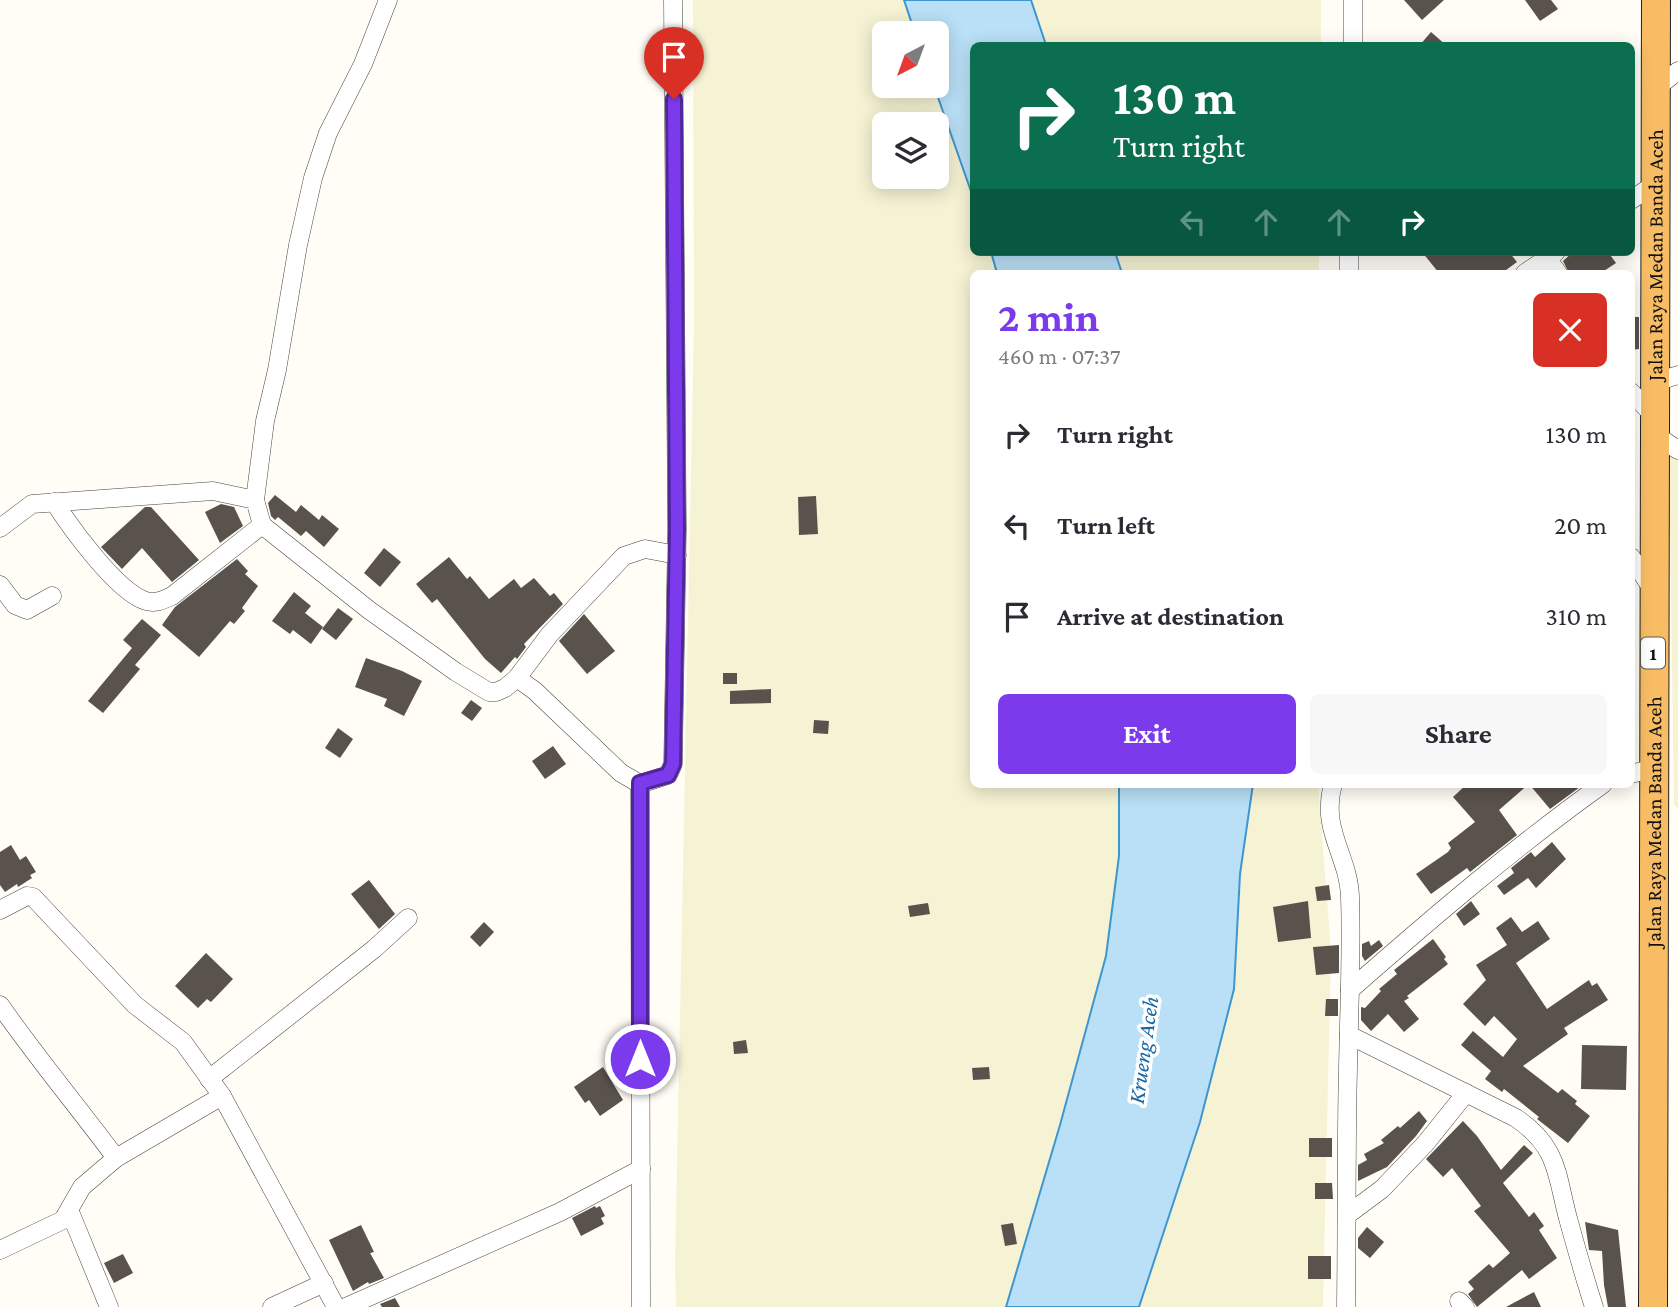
<!DOCTYPE html>
<html lang="en">
<head>
<meta charset="utf-8">
<style>
  body { margin:0; font-family:"Crimson Pro",serif; background:#f7f7f7; color:#2b2b33; height:100vh; display:flex; flex-direction:column; font-size:26px; white-space:nowrap }
  * { box-sizing:border-box; margin:0 }
  p { font-size:23px; color:#7c7c81 }
  .icon { flex:none; width:38px; height:38px; fill:none; stroke:currentColor; stroke-width:2; stroke-linecap:round; stroke-linejoin:round }
  .map { position:relative; flex:1; overflow:hidden }
  .panel { position:absolute; left:970px; top:270px; width:665px; height:518px; display:flex; flex-direction:column; background:#fff; border-radius:10px; box-shadow:0 4px 18px #0003 }
  .panel>* { flex:none }
  .top-card { position:absolute; left:970px; top:42px; width:665px; height:214px; border-radius:10px; box-shadow:0 4px 18px #0003; background:#0b6e4f; color:#fff; overflow:hidden }
  .needle { width:46px; rotate:221deg }
  .fabs { position:absolute; left:872px; top:21px; display:grid; gap:14px }
  .fabs a { display:grid; place-items:center; width:77px; height:77px; border-radius:10px; background:#fff; box-shadow:0 4px 18px #0003; font-size:35px }
  .pin { position:absolute; display:grid; place-items:center; width:60px; height:60px; color:#fff; margin:-72px -30px; border-radius:50% 50% 50% 0; rotate:-45deg; box-shadow:0 0 7px #0007 }
  .pin .icon { rotate:45deg }
  .me { position:absolute; width:77px; margin:-38px; rotate:0deg; stroke-linejoin:round; filter:drop-shadow(0 0 5px #0008) }
  .turn { display:flex; align-items:center; gap:24px; height:147px; padding:0 28px; font-size:32px }
  .turn .icon { width:91px; height:91px; stroke-width:2.5 }
  .turn b { display:block; font-size:49px; line-height:60px }
  .lanes { display:flex; align-items:center; height:66px; padding:0 28px; background:#0003; justify-content:center; gap:35px; direction:ltr }
  .lanes .off { opacity:.35 }
  .round { display:grid; place-items:center; flex:none; width:74px; height:74px; border-radius:10px; background:#f7f7f7 }
  .summary { display:flex; align-items:center; justify-content:space-between; height:119px; padding:0 28px }
  h1 { font-size:42px; font-weight:700; line-height:52px; color:#7c3aed }
  .button { display:flex; gap:14px; margin-top:auto; padding:14px 28px }
  .button a { flex:1; height:80px; border-radius:10px; background:#7c3aed; color:#fff; font-size:28px; font-weight:700; line-height:80px; text-align:center }
  .button a+a { background:#f7f7f7; color:#2b2b33 }
  ul { padding:0; list-style:none }
  li { display:flex; align-items:center; gap:21px; height:91px; padding:0 28px }
  li div { flex:1 }
  li b { display:block; font-size:26px }
  li em { font-style:normal }
  .map>svg:first-child { display:block }
  .farmland { fill:#f6f3d4; fill-rule:evenodd }
  .water { fill:#b9e0f7; stroke:#3f96cf; stroke-width:2 }
  .building { fill:#5a524d }
  .lines { fill:none; stroke-linecap:round; stroke-linejoin:round }
  .minor-casing { stroke:#444; stroke-width:19 }
  .trunk-casing { stroke:#222; stroke-width:30 }
  .minor { stroke:#fff; stroke-width:18 }
  .trunk { stroke:#f7bc64; stroke-width:28 }
  .route-casing { stroke:#51269a; stroke-width:18 }
  .route { stroke:#7c3aed; stroke-width:12 }
  .labels { text-anchor:middle; dominant-baseline:central; stroke-width:7; stroke-linejoin:round; paint-order:stroke }
  .shield { fill:#fff; stroke:#585858; stroke-width:2 }
  .shield-label { font-size:19px; font-weight:bold; fill:#111 }
  .street-label { font-size:21px; fill:#111; stroke:#fff }
  .water-label { font-size:23px; font-style:italic; fill:#1768a6; stroke:#fff }
</style>
</head>
<body>
<div class="map">
<svg width="1678" height="1307" viewBox="0 0 1678 1307">
  <rect width="100%" height="100%" fill="#fffdf5"/>
  <g class="farmland">
    <path d="M693,0H1321V45L973,46V252H1319V273H973V784H1318L1331,951L1323,1307H676L675,1264L694,324ZM884,33H936V86H884ZM884,124H936V177H884Z"/>
    <path d="M1669,450L1678,459V809L1674,805Z"/>
  </g>
  <g class="water">
    <path d="M904,0H1031L1046,45L973,46V197L934,86H936V33H915Z"/>
    <path d="M991,252H1115L1122,273H997Z"/>
    <path d="M1119,784H1253L1240,874L1234,989L1200,1122L1139,1307H1006L1060,1125L1106,956L1119,856Z"/>
  </g>
  <g class="building">
    <path d="M1404,0H1444L1422,20Z"/>
    <path d="M1525,0H1551L1558,9L1540,21Z"/>
    <path d="M1431,32L1447,46H1419Z"/>
    <path d="M1422,252H1509L1517,262L1502,273H1439Z"/>
    <path d="M1573,252H1608L1616,263L1601,273H1569L1563,261Z"/>
    <path d="M1631,317H1639V349L1631,350Z"/>
    <path d="M275,495L296,512L301,505L319,520L322,515L339,529L324,547L306,531L301,536L278,517L275,520L271,516L268,503Z"/>
    <path d="M816,496L818,534L799,535L798,497Z"/>
    <path d="M221,504L234,507L243,526L220,543L205,512Z"/>
    <path d="M145,507H151L199,560L172,582L142,548L122,569L101,547Z"/>
    <path d="M384,548L401,562L380,587L364,573Z"/>
    <path d="M449,557L467,579L470,576L489,599L514,579L521,588L534,578L550,596L554,593L563,604L524,644L526,647L517,659L515,657L501,673L485,659L437,599L432,603L416,584Z"/>
    <path d="M237,559L248,571L245,574L258,586L242,608L245,611L234,624L230,621L199,657L162,625L175,607Z"/>
    <path d="M294,592L311,606L305,613L323,627L311,644L293,630L290,634L272,621Z"/>
    <path d="M338,608L353,619L336,640L322,629Z"/>
    <path d="M584,614L615,651L587,674L559,641Z"/>
    <path d="M142,619L161,635L135,665L140,669L103,713L88,701L132,648L123,640Z"/>
    <path d="M366,658L402,671L422,681L404,716L384,706L387,699L355,687Z"/>
    <rect x="723" y="673" width="14" height="11"/>
    <path d="M771,689V703L730,704V691Z"/>
    <path d="M471,700L482,708L472,721L461,713Z"/>
    <path d="M814,720L829,721L828,734L813,733Z"/>
    <path d="M338,728L353,739L340,758L325,748Z"/>
    <path d="M553,746L566,764L545,779L532,761Z"/>
    <path d="M1467,784H1584L1550,809L1529,784L1499,810L1517,835L1470,872L1467,868L1431,894L1416,874L1448,852L1451,848L1448,843L1475,822L1453,797Z"/>
    <path d="M1552,842L1566,859L1536,888L1528,878L1504,895L1497,886L1514,873L1511,868L1531,852L1535,857Z"/>
    <path d="M11,845L20,860L26,856L36,872L30,875L32,878L18,887L17,884L5,892L0,885V852Z"/>
    <path d="M369,880L395,914L379,929L351,894Z"/>
    <path d="M1329,885L1331,900L1317,901L1315,887Z"/>
    <path d="M1308,901L1311,938L1278,942L1273,907Z"/>
    <path d="M1471,901L1480,914L1464,926L1456,914Z"/>
    <path d="M928,903L930,914L910,917L908,906Z"/>
    <path d="M1511,917L1522,932L1538,921L1550,939L1516,963L1547,1009L1589,980L1592,986L1597,983L1608,1000L1564,1028L1568,1034L1523,1066L1558,1093L1562,1089L1577,1101L1575,1104L1590,1116L1568,1143L1537,1119L1539,1117L1504,1089L1502,1092L1485,1079L1491,1071L1461,1045L1473,1031L1503,1057L1517,1039L1494,1016L1485,1026L1463,1004L1486,980L1476,965L1507,945L1496,928Z"/>
    <path d="M484,922L494,932L480,947L470,937Z"/>
    <path d="M1433,939L1446,957L1444,959L1448,964L1407,996L1409,998L1404,1001L1419,1019L1404,1032L1388,1014L1371,1031L1361,1020V1007L1365,1008L1381,991L1379,989L1397,974L1394,970Z"/>
    <path d="M1379,940L1383,946L1365,961L1362,956V944L1369,941L1371,946Z"/>
    <path d="M1339,945V973L1316,975L1313,947Z"/>
    <path d="M206,953L233,979L211,1002L207,999L198,1008L175,986Z"/>
    <path d="M1326,999H1338V1016H1325Z"/>
    <path d="M746,1040L748,1053L734,1054L733,1042Z"/>
    <path d="M1582,1045L1627,1046L1626,1090L1581,1089Z"/>
    <path d="M603,1067L623,1100L600,1116L589,1100L585,1103L574,1087Z"/>
    <path d="M989,1067L990,1079L973,1080L972,1068Z"/>
    <path d="M1419,1111L1427,1121L1416,1136L1387,1167L1358,1181V1165L1367,1160L1364,1154L1384,1143L1381,1140L1398,1126L1400,1128Z"/>
    <path d="M1463,1121L1477,1136L1501,1170L1524,1145L1533,1153L1503,1183L1529,1217L1534,1212L1544,1226L1539,1230L1557,1258L1529,1279L1522,1270L1477,1307L1468,1294L1474,1289L1468,1282L1489,1264L1493,1268L1510,1253L1474,1211L1481,1206L1452,1168L1443,1177L1426,1159Z"/>
    <rect x="1309" y="1138" width="23" height="19"/>
    <path d="M1315,1183H1332L1333,1199H1315Z"/>
    <path d="M595,1206L596,1208L600,1206L605,1216L601,1218L604,1224L581,1236L572,1218Z"/>
    <path d="M1585,1222L1618,1230L1626,1307H1608L1604,1285L1602,1251L1589,1250Z"/>
    <path d="M1013,1223L1017,1244L1005,1246L1001,1225Z"/>
    <path d="M361,1225L374,1252L370,1253L384,1278L369,1284L368,1282L353,1291L329,1240Z"/>
    <path d="M1367,1227L1384,1242L1370,1258L1358,1248V1238Z"/>
    <path d="M123,1254L133,1273L114,1283L104,1263Z"/>
    <rect x="1308" y="1256" width="23" height="23"/>
    <path d="M1534,1292L1541,1307H1506Z"/>
    <path d="M395,1298L400,1307H382L380,1304Z"/>
  </g>
  <g class="lines">
    <g class="minor-casing">
      <g id="minor">
        <path d="M1353,46V0"/>
        <path d="M1656,88L1678,71"/>
        <path d="M1631,200L1655,184"/>
        <path d="M1542,252L1558,273"/>
        <path d="M1349,273V252"/>
        <path d="M1525,273L1556,252"/>
        <path d="M1655,382L1678,375"/>
        <path d="M1631,392L1654,416"/>
        <path d="M1654,434L1678,450"/>
        <path d="M255,500L265,421L277,370L298,245L313,178L328,133L363,64L388,0"/>
        <path d="M54,502C71,528 117,592 146,601C155,604 163,600 172,596L262,525"/>
        <path d="M0,528L32,504L213,491L255,500L262,525L369,610L456,672L489,692H496L505,688L517,678L535,691L621,773L640,784"/>
        <path d="M1631,557L1653,590"/>
        <path d="M0,585L15,605L27,610L52,596"/>
        <path d="M517,678L550,634L624,556L645,549L677,555"/>
        <path d="M1631,774L1654,768"/>
        <path d="M1333,784C1320,830 1349,856 1350,897C1352,954 1349,1011 1348,1068C1346,1147 1347,1227 1346,1307"/>
        <path d="M0,910L27,896L33,897L135,1005L183,1042L222,1096L336,1307"/>
        <path d="M1350,990C1432,918 1515,847 1603,784"/>
        <path d="M0,1005C37,1058 78,1107 116,1158"/>
        <path d="M1349,1035L1516,1118C1560,1148 1556,1176 1569,1222C1577,1251 1585,1279 1594,1307"/>
        <path d="M209,1079L374,949L408,918"/>
        <path d="M70,1212L109,1307"/>
        <path d="M1347,1215L1382,1189L1425,1144L1466,1093"/>
        <path d="M0,1250L63,1220L82,1187L116,1158L222,1096"/>
        <path d="M1459,1301L1465,1307"/>
        <path d="M272,1307L324,1283"/>
        <path d="M346,1307L560,1212L641,1169"/>
        <path d="M641,1307L640,784L668,775L673,764L677,529L673,0"/>
      </g>
    </g>
    <g class="trunk-casing">
      <g id="trunk">
        <path id="s1" d="M1653,1307L1656,0"/>
      </g>
    </g>
    <use href="#minor" class="minor"/>
    <use href="#trunk" class="trunk"/>
  </g>
  <g class="lines">
    <g class="route-casing">
      <path id="route" d="M640,1059V783L668,775L673,764L677,529L674,99"/>
    </g>
    <use href="#route" class="route"/>
  </g>
  <g class="labels">
    <rect class="shield" x="1641" y="637.5" width="24" height="31" rx="5"/>
    <g class="shield-label">
      <text x="1653" y="653">1</text>
    </g>
    <g class="street-label">
      <text stroke="none"><textPath href="#s1" startOffset="1052">Jalan Raya Medan Banda Aceh</textPath></text>
      <text stroke="none"><textPath href="#s1" startOffset="485">Jalan Raya Medan Banda Aceh</textPath></text>
    </g>
    <g class="water-label">
      <text transform="translate(1143 1050) rotate(-82)">Krueng Aceh</text>
    </g>
  </g>
</svg>
<div class="fabs">
<a><svg class="needle" viewBox="-14 -14 28 28"><path d="M0-13l5 13h-10z" fill="#e53935"/><path d="M0 13l5-13h-10z" fill="#7c7c81"/></svg></a>
<a><svg class="icon" aria-label="layers" viewBox="0 0 24 24"><path d="M12 4l9 5-9 5-9-5zM3 14l9 5 9-5"/></svg></a>
</div>
<div class="pin" style="left:674px;top:99px;background:#d93025"><svg class="icon" aria-label="arrive" viewBox="0 0 24 24"><path d="M6 21V4h12l-3 4 3 4H6"/></svg></div>
<svg class="me" style="left:640px;top:1059px" viewBox="-20 -20 40 40"><circle r="17" fill="#7c3aed" stroke="#fff" stroke-width="3"/><path d="M0-11L8 9 0 5-8 9z" fill="#fff"/></svg>
<div class="top-card">
<div class="turn"><svg class="icon" aria-label="right" viewBox="0 0 24 24"><path d="M7 20v-9h11M14 6l5 5-5 5"/></svg><div><b>130 m</b>Turn right</div></div>
<div class="lanes"><svg class="icon off" aria-label="left" viewBox="0 0 24 24"><path d="M17 20v-9H6M10 6l-5 5 5 5"/></svg><svg class="icon off" aria-label="ahead" viewBox="0 0 24 24"><path d="M12 20V5M6 11l6-6 6 6"/></svg><svg class="icon off" aria-label="ahead" viewBox="0 0 24 24"><path d="M12 20V5M6 11l6-6 6 6"/></svg><svg class="icon" aria-label="right" viewBox="0 0 24 24"><path d="M7 20v-9h11M14 6l5 5-5 5"/></svg></div>
</div>
<section class="panel">
<div class="summary"><div><h1>2 min</h1><p>460 m · 07:37</p></div><a class="round" style="background:#d93025;color:#fff"><svg class="icon" aria-label="close" viewBox="0 0 24 24"><path d="M6 6l12 12M18 6L6 18"/></svg></a></div>
<ul>
<li><svg class="icon" aria-label="right" viewBox="0 0 24 24"><path d="M7 20v-9h11M14 6l5 5-5 5"/></svg><div><b>Turn right</b></div><em>130 m</em></li>
<li><svg class="icon" aria-label="left" viewBox="0 0 24 24"><path d="M17 20v-9H6M10 6l-5 5 5 5"/></svg><div><b>Turn left</b></div><em>20 m</em></li>
<li><svg class="icon" aria-label="arrive" viewBox="0 0 24 24"><path d="M6 21V4h12l-3 4 3 4H6"/></svg><div><b>Arrive at destination</b></div><em>310 m</em></li>
</ul>
<div class="button"><a>Exit</a><a>Share</a></div>
</section>
</div>
</body>
</html>
